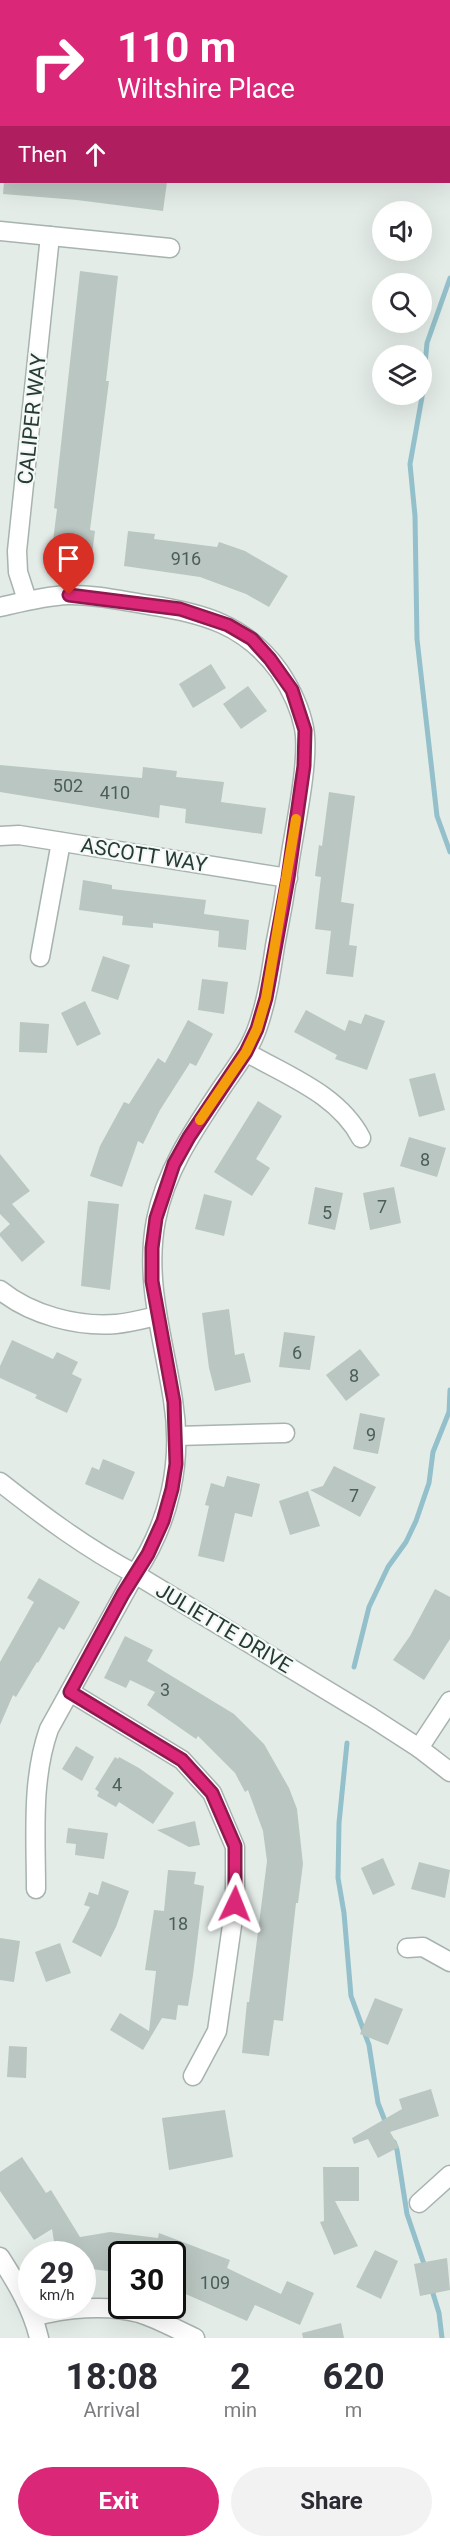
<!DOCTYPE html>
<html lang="en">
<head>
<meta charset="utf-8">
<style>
  body { margin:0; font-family:Roboto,sans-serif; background:#f2f2f3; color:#2b2b33; height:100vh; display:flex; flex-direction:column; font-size:22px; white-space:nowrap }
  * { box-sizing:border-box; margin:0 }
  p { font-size:20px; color:#7c7c81 }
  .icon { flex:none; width:33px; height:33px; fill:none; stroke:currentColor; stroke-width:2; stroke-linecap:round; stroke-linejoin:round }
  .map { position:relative; height:2338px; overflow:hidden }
  .panel { display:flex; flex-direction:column; background:#fff; flex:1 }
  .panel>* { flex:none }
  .top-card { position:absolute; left:0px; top:0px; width:450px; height:183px; box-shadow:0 6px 24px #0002; background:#db2777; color:#fff; overflow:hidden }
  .controls { position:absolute; left:372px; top:201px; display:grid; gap:12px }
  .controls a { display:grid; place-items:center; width:60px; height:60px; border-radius:50%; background:#fff; box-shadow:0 6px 24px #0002; font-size:30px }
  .speed { position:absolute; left:18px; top:2241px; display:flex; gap:12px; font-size:30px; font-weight:700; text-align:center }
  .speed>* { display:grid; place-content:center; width:78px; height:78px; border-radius:50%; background:#fff; box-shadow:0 6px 24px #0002; line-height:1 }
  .speed small { font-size:15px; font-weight:400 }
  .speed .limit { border:3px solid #111; border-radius:9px; background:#fff; color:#111 }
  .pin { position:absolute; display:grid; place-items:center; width:51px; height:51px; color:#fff; margin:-62px -26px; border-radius:50% 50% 50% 0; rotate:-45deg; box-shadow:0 0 6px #0007 }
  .pin .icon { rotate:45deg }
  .me { position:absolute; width:66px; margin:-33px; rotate:2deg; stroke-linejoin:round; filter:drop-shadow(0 0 4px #0008) }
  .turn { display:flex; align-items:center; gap:21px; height:126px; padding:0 18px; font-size:27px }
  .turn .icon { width:78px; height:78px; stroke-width:2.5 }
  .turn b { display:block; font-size:42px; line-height:51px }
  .then { display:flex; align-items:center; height:57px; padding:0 18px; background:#0003; gap:12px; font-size:22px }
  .eta { display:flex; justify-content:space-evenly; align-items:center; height:102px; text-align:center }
  .eta b { font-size:36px; font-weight:700; line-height:42px }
  .button { display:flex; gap:12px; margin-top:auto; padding:12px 18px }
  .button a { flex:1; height:69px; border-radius:36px; background:#db2777; color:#fff; font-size:24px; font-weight:700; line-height:69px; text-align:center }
  .button a+a { background:#f2f2f3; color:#2b2b33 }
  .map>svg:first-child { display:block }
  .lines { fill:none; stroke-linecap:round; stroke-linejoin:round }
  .stream { stroke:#93c0ca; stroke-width:5 }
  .building { fill:#bac6c1 }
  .minor-casing { stroke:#a7b3af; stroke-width:21 }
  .minor { stroke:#fff; stroke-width:18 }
  .route-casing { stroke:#8e194d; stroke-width:15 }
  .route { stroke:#db2777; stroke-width:10 }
  .slow { stroke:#f59e0b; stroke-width:10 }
  .labels { text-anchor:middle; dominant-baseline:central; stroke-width:4.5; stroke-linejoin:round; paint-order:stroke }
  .number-label { font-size:18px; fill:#4b5e59 }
  .street-label { font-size:21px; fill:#263b36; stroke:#f4f9f6 }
</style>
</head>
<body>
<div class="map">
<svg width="450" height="2338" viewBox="0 0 450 2338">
  <rect width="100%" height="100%" fill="#e4ece8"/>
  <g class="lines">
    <g class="stream">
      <path d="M450,278L427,343L422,397L410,464L415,516L417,639L437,816L450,852"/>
      <path d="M354,1667L369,1607L388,1567L406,1542L416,1521L429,1483L433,1452L449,1412L450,1390"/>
      <path d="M347,1743L339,1823L338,1878L344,1913L351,1996L369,2045L378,2103L387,2126"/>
      <path d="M394,2142L397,2150L407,2214L425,2267"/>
      <path d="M431,2287L439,2313L442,2338"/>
    </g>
  </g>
  <g class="building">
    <path d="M4,182H167L163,211L77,200L3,194Z"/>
    <path d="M80,271L118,276L106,381H109L90,530L95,531L91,562L51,557L57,509L54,508Z"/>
    <path d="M128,531L155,534L154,539L217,547L219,542L245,551L288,576L269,607L246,594L200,577L124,566Z"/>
    <path d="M211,664L226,688L193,708L179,684Z"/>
    <path d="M248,686L267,711L241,729L223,704Z"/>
    <path d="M0,765L142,778L143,767L177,771L176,777L224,782L221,802L266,808L262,834L185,823L186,809L160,805L159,818L0,792Z"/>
    <path d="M329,792L355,796L341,902L354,904L349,945L357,946L353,977L326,974L331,931L315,929L321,877L315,876L319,845L322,846Z"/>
    <path d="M83,880L112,885V889L206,900L204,914L249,920L246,950L218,947L219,931L153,923V928L122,925L123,916L79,910Z"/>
    <path d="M103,956L130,965L118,1000L91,991Z"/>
    <path d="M202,979L228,982L224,1014L198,1010Z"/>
    <path d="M85,1001L101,1034L77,1046L61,1013Z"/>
    <path d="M306,1010L345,1031L349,1020L361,1024L365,1014L385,1021L367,1070L335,1059L337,1055L294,1032Z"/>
    <path d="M188,1020L213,1034L196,1066L190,1063L160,1110L143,1144L138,1141L122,1187L90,1176L100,1146L124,1102L129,1104L158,1058L165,1063Z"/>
    <path d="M20,1022L49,1024L47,1053L19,1052Z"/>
    <path d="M435,1073L445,1110L419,1117L409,1079Z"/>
    <path d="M258,1101L282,1116L256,1159L270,1168L252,1196L214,1172Z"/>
    <path d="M409,1137L446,1148L437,1177L400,1166Z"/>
    <path d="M0,1154L30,1191L12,1204L45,1242L22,1262L0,1236V1233L10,1224L0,1214Z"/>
    <path d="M315,1187L343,1193L335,1230L308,1224Z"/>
    <path d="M394,1187L401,1223L370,1230L363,1193Z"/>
    <path d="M204,1194L232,1201L224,1236L195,1229Z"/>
    <path d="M88,1201L119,1204L110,1290L81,1286Z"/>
    <path d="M229,1309L235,1355L244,1353L251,1382L215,1391L209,1368L202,1313Z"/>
    <path d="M284,1332L315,1336L310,1370L279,1367Z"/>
    <path d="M12,1340L53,1359L57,1352L78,1362L72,1374L82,1379L67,1413L35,1398L37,1395L0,1378V1366Z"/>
    <path d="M360,1349L380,1375L346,1401L326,1375Z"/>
    <path d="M360,1413L385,1418L378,1454L353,1449Z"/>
    <path d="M103,1459L135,1472L123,1500L85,1484L92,1467L99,1470Z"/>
    <path d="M334,1466L376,1487L360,1517L310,1490L323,1486Z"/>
    <path d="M227,1476L260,1484L252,1517L235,1513L224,1562L198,1556L209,1506L205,1505L211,1483L224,1487Z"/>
    <path d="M308,1491L320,1526L290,1535L279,1501Z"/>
    <path d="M39,1578L80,1602L64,1630L59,1627L38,1663L37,1662L16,1697L13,1695L0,1725V1662L34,1602L27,1598Z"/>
    <path d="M435,1589L450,1597V1639L424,1680L393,1660L410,1636Z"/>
    <path d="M125,1636L153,1650L147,1661L234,1714L264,1744L289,1788L297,1809L303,1864L298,1903H296L283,2021L274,2020L269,2056L242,2053L247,2002H249L267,1861L263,1831L248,1790L245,1792L235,1773L198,1736L196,1739L147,1705L155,1692L130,1680L126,1688L104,1678Z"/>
    <path d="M76,1746L94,1757L82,1781L62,1769Z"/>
    <path d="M115,1757L118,1759L119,1757L139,1768L174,1793L153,1824L119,1802L116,1807L97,1796L99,1792L95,1789Z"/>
    <path d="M195,1821L200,1845L189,1847L157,1830Z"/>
    <path d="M68,1828L108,1833L104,1859L75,1855L76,1844L66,1843Z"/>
    <path d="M383,1858L395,1885L373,1895L361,1868Z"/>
    <path d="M419,1862L450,1870L445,1898L411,1889Z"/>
    <path d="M168,1870L196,1872L194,1884L204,1886L193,1975L188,2006L178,2005L176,2020L162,2018L143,2050L110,2030L120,2013L149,2031L156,1971L145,1970L154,1910L164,1911Z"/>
    <path d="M102,1881L129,1891L116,1927L101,1957L72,1942L90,1907L84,1905L89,1892L98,1895Z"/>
    <path d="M0,1938L20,1941L14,1982L0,1980Z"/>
    <path d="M60,1943L71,1973L46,1982L35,1952Z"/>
    <path d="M375,1998L403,2009L388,2045L360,2034Z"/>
    <path d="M9,2046L27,2047L26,2078L7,2077Z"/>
    <path d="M431,2089L439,2116L390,2132L399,2147L378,2158L368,2139L354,2144L352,2138L402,2109L399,2099Z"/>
    <path d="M225,2110L233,2157L169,2170L162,2118Z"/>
    <path d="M22,2157L46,2193L51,2190L80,2237L110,2232L158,2238L159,2233L230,2260L227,2268L281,2294L287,2281L314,2293L300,2325L255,2305L247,2321L172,2288V2254H122V2273L92,2269L82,2271V2254H56L52,2229L34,2240L0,2191V2172Z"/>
    <path d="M323,2167H359V2201H335L358,2246L334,2255L320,2222L324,2221Z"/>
    <path d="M375,2250L398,2261L381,2299L356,2287Z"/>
    <path d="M447,2258L450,2290L420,2296L414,2264Z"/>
    <path d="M341,2323L344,2338H303L302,2333Z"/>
  </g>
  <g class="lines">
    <g class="minor-casing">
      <g id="minor">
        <path d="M0,231L170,248"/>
        <path d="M27,600L18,572L17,551L50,236"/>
        <path d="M0,607C22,602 45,596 68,595C94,594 123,601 149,605C203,613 246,625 279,671C291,689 300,707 304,728C310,759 295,826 290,859C286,888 281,917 275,946C271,973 267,1000 258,1026C251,1048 236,1067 223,1086C195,1128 166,1169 156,1220C144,1281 164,1340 173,1400C183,1462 170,1522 135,1574L49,1729C31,1780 36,1835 36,1889"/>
        <path d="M0,836L19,835L288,878"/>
        <path d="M40,957L61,842"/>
        <path d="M246,1052C287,1076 338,1094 361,1138"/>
        <path d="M0,1290C31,1315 77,1327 116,1324C129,1323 144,1319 157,1316"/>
        <path d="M177,1436L285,1433"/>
        <path d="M0,1482C43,1516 86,1548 135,1574L371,1717L419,1748L450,1772"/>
        <path d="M70,1692L182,1760L212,1793L235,1847V1904L217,2031L193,2076"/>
        <path d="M419,1748L450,1701"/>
        <path d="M407,1948L423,1947L450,1962"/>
        <path d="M419,2203L450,2175"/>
        <path d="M0,2257C16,2282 32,2308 39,2338"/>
        <path d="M33,2317C65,2308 107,2304 139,2313C158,2319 178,2330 195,2338"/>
      </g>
    </g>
    <use href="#minor" class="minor"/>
  </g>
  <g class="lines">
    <g class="route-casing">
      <path id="route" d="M69,595L180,609L228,625L252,639L270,659L292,690L305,730L304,766L288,878L266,998L257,1029L246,1052L189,1137L174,1164L156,1218L152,1248V1281L174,1402L176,1464L172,1489L163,1521L148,1554L123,1594L70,1692L182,1760L212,1793L235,1846V1904"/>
    </g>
    <use href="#route" class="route"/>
    <path class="slow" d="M200,1120L246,1052L257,1029L266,998L296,819"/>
  </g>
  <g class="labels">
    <g class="number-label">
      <text x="186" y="558">916</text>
      <text x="68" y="785">502</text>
      <text x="115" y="792">410</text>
      <text x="425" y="1159">8</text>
      <text x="382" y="1206">7</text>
      <text x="327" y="1212">5</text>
      <text x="297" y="1352">6</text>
      <text x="354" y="1375">8</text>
      <text x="371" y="1434">9</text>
      <text x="354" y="1495">7</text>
      <text x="165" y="1689">3</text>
      <text x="117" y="1784">4</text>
      <text x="178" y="1923">18</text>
      <text x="215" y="2282">109</text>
    </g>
    <g class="street-label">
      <text transform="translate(32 419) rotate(-84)">CALIPER WAY</text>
      <text transform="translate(144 855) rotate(9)">ASCOTT WAY</text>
      <text transform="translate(224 1628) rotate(31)">JULIETTE DRIVE</text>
    </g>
  </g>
</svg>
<div class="controls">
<a><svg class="icon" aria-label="sound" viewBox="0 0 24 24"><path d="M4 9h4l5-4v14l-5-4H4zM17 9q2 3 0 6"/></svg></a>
<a><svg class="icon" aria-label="search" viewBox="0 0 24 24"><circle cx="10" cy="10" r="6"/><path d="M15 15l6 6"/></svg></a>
<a><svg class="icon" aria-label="layers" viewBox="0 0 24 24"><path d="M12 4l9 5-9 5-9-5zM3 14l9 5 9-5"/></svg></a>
</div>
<div class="speed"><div>29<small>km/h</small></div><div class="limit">30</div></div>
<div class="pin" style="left:69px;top:595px;background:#d93025"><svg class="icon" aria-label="arrive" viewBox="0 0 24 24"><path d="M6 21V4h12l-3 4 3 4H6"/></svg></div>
<svg class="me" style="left:235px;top:1904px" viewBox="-20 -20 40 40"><path d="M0-17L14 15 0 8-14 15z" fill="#db2777" stroke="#fff" stroke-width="4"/></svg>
<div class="top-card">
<div class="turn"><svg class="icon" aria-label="right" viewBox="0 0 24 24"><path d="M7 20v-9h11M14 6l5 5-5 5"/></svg><div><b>110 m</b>Wiltshire Place</div></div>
<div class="then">Then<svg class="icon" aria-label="ahead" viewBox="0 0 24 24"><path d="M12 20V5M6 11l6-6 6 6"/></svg></div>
</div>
</div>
<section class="panel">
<div class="eta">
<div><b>18:08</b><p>Arrival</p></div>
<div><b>2</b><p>min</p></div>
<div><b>620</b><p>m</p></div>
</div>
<div class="button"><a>Exit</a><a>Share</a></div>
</section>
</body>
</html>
